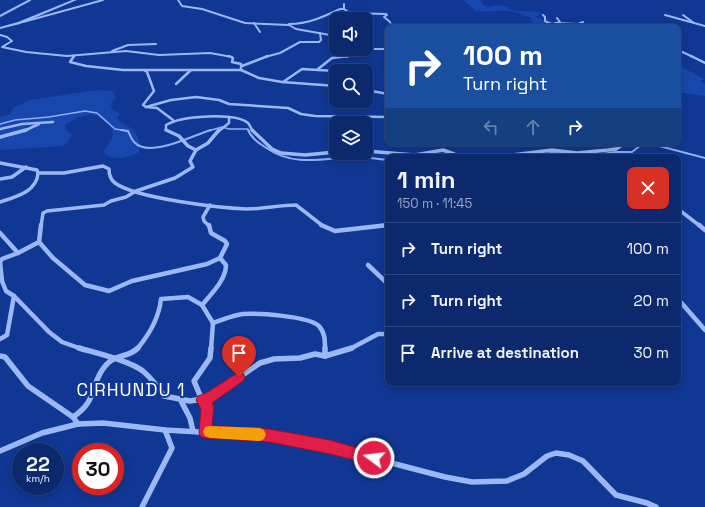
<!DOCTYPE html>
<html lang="en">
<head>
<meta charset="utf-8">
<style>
  body { margin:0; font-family:"Space Grotesk",sans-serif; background:#153173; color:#f1f3f6; height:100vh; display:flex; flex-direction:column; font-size:15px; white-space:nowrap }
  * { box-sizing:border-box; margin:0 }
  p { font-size:13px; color:#9aa6c2 }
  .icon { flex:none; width:22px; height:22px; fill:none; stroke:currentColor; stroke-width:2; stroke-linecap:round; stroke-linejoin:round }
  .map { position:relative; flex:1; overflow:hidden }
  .side { position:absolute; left:385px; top:154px; width:296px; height:232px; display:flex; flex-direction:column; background:#0c296e; border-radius:8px; box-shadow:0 2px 10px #0003,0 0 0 1px #2c4581 }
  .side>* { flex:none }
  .banner { position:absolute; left:385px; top:24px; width:296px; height:122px; border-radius:8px; box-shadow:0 2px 10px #0003,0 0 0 1px #2c4581; background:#1a4fa0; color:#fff; overflow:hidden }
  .buttons { position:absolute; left:329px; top:12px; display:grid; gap:8px }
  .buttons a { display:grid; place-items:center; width:44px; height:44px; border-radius:8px; background:#0c296e; box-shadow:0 2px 10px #0003,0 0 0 1px #2c4581; font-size:20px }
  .speed { position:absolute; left:12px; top:443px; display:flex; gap:8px; font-size:20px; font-weight:700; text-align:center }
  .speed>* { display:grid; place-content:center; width:52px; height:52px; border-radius:50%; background:#0c296e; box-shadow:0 2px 10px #0003,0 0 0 1px #2c4581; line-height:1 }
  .speed small { font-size:10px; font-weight:400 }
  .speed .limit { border:6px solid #d22; background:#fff; color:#111 }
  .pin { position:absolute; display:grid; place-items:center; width:34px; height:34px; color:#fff; margin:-41px -17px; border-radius:50% 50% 50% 0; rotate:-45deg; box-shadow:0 0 4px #0007 }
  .pin .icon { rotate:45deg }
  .me { position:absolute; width:44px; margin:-22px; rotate:285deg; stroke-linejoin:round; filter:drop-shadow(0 0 3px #0008) }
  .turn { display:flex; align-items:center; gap:14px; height:84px; padding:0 12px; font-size:18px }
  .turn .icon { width:52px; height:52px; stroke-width:2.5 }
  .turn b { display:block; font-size:28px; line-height:34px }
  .lanes { display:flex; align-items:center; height:38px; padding:0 12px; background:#0003; justify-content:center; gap:20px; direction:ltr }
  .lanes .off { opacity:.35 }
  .round { display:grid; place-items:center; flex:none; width:42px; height:42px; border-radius:8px; background:#153173 }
  .summary { display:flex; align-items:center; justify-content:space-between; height:68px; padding:0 12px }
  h1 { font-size:24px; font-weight:700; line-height:30px }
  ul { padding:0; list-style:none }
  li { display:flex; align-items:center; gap:12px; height:52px; padding:0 12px; border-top:1px solid #2c4581 }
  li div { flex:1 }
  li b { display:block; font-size:15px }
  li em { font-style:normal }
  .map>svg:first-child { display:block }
  .green { fill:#1747ad }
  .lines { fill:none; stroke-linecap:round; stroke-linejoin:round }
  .stream-far1 { stroke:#8eb0f7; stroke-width:1.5 }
  .stream { stroke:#8eb0f7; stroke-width:2 }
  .minor-far4 { stroke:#9cb8f3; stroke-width:2 }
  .minor-far3 { stroke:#9cb8f3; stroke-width:2.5 }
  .minor-far2 { stroke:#9cb8f3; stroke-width:3.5 }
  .minor-far1 { stroke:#9cb8f3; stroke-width:4.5 }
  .minor { stroke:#9cb8f3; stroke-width:5.5 }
  .tertiary { fill:#9cb8f3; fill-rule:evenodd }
  .route { fill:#e11d48; stroke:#92132f }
  .slow { fill:#f59e0b }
  .labels { text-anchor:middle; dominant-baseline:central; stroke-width:4; stroke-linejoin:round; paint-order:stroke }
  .near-quarter-label { font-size:18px; letter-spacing:1px; fill:#fff; stroke:#103793 }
</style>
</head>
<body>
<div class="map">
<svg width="705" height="507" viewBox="0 0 705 507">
  <rect width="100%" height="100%" fill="#103793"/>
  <g class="green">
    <path d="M463,0H480L483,5L488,7L499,5L509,7L508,9C520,13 534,9 543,14L535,16C547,23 562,22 575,27L559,24H557L560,27H546L544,26L548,25L544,24L536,25L535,27H520L532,23L530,17C523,15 515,11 508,11C497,10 486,12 476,11Z"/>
    <path d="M678,65L704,79L700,81L705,84V96L678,92Z"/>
    <path d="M97,90L112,91L116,98L111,103L112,109L120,114L117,118C121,125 128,125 133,130C138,135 141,145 139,152C129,158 115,161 105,154L104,151L113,136L112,128C108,125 102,119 97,116C87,112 73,119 65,125V129L72,135L67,143L63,146L0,150V117L9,115L13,108L30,100Z"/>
  </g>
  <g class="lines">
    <g class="stream-far1">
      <path d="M0,124L15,120L49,117L85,111L97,113L115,129L128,131"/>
      <path d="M208,131L222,127L229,129H248L249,131"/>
    </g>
    <g class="stream">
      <path d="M121,130L128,131C130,135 131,139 134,142C150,159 193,135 211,130"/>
      <path d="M248,130C252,139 260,144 268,149C295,167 324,158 354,157C366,157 377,159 388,160"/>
      <path d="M579,154L597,155L615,152H632L641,145L648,143L705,158"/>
      <path d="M445,157H451"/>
      <path d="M523,157L552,153L570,154"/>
    </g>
    <g class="minor-far4">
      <path d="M178,0L182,6L202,9L245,23L289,25L296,29L330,35L336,39"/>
      <path d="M344,4V9"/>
      <path d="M350,13L386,14L387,15L384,17L390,22L392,27"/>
      <path d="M543,15L545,17V21L557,27"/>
      <path d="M665,15L694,23"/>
      <path d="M683,15L694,23L705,26"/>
      <path d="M0,16L30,0"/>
      <path d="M23,22L103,0"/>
      <path d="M254,23L260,32"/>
      <path d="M555,23L578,24L583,22"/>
      <path d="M556,23L560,22L557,18"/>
      <path d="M289,24C308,24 323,17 340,9H344L350,13L344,19"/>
      <path d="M0,35L7,37L12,41L2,47L26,52L67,56L126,51L159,55L210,53L232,57"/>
      <path d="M366,49H388"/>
      <path d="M678,50L693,57"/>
      <path d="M112,51L128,45L156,44"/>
      <path d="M73,57L74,56"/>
      <path d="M265,57L280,53L300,42H319L321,40L320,33"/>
      <path d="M346,57L351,55L354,49"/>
    </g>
    <g class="minor-far3">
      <path d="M74,56L70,62L86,66L123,70H241L259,78L282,82L336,86"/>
      <path d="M229,56L233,58L232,62L241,64V70"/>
      <path d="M691,56L705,63"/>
      <path d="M242,66L268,56"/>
      <path d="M318,69L332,58L349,56"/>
      <path d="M144,70L147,72L154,91L143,105L146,107L157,108L173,120"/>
      <path d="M283,82L302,69L335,71"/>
      <path d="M176,84L191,70"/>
      <path d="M366,90L388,94"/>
      <path d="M146,107L171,100L196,97L219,100L229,104L288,108L301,114L315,116L388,117"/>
      <path d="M0,129L22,124L53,122"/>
      <path d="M24,131L39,124"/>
      <path d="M168,131L166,130V125C181,116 234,112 248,123C250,125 251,129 253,131"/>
      <path d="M219,131L229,123V118"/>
    </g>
    <g class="minor-far2">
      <path d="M166,130L179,136L188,146L196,150"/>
      <path d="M252,130L272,149L281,153L305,155L336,152"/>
      <path d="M0,137L26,130"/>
      <path d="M366,151L415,155L443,150L459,156L495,157L552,150L577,153L608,150L616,149L625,143"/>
      <path d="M0,163L37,170L38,173H64L103,166L109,169C109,174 111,180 115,183C135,198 219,208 247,209C263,209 280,205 296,205L323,226"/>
      <path d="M0,179L12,177L26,167"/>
      <path d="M0,202C15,197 37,192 38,173"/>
      <path d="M678,209L700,226"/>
      <path d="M41,226L43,213L47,211L104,205L111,201L126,197L136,191L175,178L193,167L190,161L196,150L208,143L219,130"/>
      <path d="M209,226L204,221L203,217L210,205"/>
      <path d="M379,226L388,225"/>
    </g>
    <g class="minor-far1">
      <path d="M209,225L211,233L225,241L227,244L220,258L226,265C226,280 211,294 202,305L213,323C222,320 233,315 243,314C258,313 308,316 319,326C325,333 325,340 325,349"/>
      <path d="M321,225L335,231L388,225"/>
      <path d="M699,225L705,230"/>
      <path d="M0,233L18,253L2,259L0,262"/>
      <path d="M39,242L53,258L85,285L109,291L132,281L207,264L220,258"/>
      <path d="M18,253L39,242L41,225"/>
      <path d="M0,262L2,281L6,291L14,296L49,332L62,342L82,349"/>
      <path d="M368,265L388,284"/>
      <path d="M678,299L705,330"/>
      <path d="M0,339L7,335L14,296"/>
      <path d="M137,349C149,335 159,317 161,299L188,297L202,305"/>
      <path d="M211,349L213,323"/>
      <path d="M350,349L378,334H388"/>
    </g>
    <g class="minor">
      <path d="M79,348C96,353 131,361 144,372C152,379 158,387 164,396L180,399L190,418L193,431"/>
      <path d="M325,348V356"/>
      <path d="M0,356L5,357L28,386L73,417L78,424"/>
      <path d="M180,399L190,401L209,398L260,363L274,359L300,358L315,354L325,356L352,348"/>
      <path d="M73,417C99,400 89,384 106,365C115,354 128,358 138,348"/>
      <path d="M205,432L208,407L202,400L194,381L210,358L211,348"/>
      <path d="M0,451L42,433L78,424L103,423L165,430L269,436L330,447L445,477L472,482L507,481L524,474L547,456L556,453L569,455L583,461L616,495L647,503L656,507"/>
      <path d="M142,507L172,448L165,430"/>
    </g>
    <path class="tertiary" d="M72,0H77L20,24L0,29V27L18,22Z"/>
  </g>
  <path class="route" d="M239,372L243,373L245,377L243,381L212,403L214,407L212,426L269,429L330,440L378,454L380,458L378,463L374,465L330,454L269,442L205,438L200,436L199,432L201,409L196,400L198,396L206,393Z"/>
  <path class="slow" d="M210,426L260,428L264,430L266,435L264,439L260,441L210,438L205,436L203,432L205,427Z"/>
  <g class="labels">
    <g class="near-quarter-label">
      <text x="131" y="389">CIRHUNDU 1</text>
    </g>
  </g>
</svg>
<div class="buttons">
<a><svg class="icon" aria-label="sound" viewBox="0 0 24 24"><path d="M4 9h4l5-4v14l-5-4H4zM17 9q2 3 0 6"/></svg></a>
<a><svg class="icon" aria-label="search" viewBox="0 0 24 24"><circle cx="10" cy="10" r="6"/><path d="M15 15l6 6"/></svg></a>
<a><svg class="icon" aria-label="layers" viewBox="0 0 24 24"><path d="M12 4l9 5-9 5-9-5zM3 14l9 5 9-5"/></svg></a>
</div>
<div class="speed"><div>22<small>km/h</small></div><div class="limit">30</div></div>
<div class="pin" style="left:239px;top:377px;background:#d93025"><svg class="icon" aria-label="arrive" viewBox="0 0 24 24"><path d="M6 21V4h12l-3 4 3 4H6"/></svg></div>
<svg class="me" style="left:374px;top:458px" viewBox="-20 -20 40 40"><circle r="17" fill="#e11d48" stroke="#fff" stroke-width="3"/><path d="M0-11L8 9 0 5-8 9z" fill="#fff"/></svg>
<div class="banner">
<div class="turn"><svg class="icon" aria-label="right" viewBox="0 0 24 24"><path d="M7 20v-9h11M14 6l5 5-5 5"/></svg><div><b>100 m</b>Turn right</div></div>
<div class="lanes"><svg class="icon off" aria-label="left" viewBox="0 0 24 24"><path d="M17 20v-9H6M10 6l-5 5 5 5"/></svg><svg class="icon off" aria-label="ahead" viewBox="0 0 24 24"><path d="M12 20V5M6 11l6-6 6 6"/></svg><svg class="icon" aria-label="right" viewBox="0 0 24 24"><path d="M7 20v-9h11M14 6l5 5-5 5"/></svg></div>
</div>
<section class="side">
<div class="summary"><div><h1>1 min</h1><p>150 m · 11:45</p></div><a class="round" style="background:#d93025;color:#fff"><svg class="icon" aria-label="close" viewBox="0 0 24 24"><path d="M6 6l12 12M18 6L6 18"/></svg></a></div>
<ul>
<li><svg class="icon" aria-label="right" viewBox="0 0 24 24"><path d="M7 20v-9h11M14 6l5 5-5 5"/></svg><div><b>Turn right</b></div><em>100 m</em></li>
<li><svg class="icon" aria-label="right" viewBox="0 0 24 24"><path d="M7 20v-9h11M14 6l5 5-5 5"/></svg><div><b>Turn right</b></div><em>20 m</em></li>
<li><svg class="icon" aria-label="arrive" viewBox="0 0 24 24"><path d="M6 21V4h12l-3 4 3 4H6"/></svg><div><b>Arrive at destination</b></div><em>30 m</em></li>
</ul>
</section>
</div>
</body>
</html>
